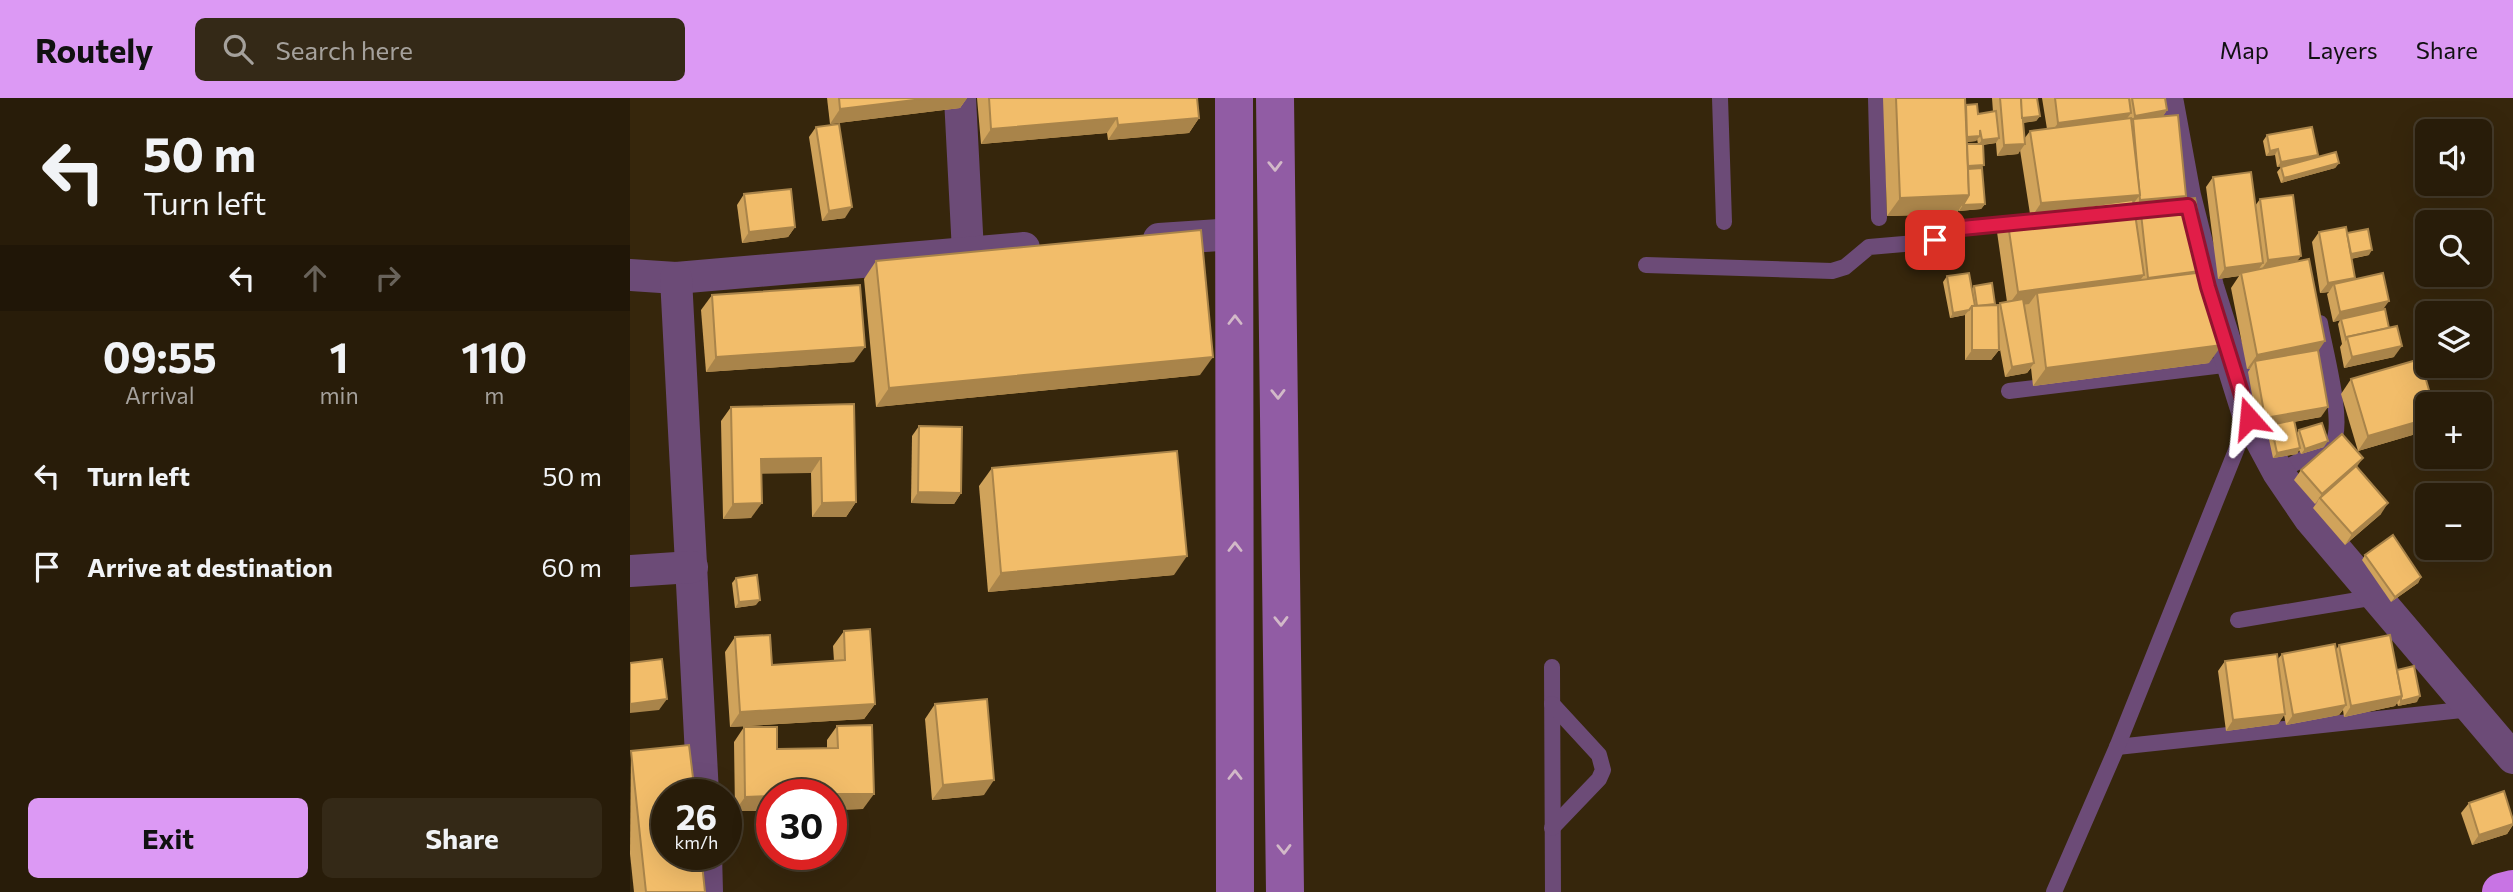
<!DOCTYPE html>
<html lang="en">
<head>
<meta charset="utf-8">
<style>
  body { margin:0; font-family:Commissioner,sans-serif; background:#342917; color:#f1f3f6; height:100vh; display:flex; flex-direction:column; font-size:26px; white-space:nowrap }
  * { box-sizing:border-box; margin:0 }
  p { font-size:23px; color:#a5a19c }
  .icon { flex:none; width:38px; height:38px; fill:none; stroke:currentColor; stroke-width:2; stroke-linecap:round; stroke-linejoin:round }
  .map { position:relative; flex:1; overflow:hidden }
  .sheet { display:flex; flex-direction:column; background:#281c09; width:630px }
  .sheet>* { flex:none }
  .top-card { background:#281c09; color:#f1f3f6; overflow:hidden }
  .tools { position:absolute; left:1785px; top:21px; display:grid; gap:14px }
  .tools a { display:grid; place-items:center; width:77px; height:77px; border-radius:10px; background:#281c09; box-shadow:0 7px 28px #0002,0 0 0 2px #443a2a; font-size:35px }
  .speed { position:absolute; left:21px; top:681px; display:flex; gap:14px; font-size:35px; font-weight:700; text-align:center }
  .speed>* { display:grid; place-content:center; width:91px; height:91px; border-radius:50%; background:#281c09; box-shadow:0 7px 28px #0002,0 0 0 2px #443a2a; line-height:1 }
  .speed small { font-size:18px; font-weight:400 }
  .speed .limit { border:10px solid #d22; background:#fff; color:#111 }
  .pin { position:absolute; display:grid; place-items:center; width:60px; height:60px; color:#fff; margin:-30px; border-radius:14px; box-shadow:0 4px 10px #0006 }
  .me { position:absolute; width:77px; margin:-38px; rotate:342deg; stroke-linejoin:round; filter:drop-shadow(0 0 5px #0008) }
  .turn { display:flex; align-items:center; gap:24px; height:147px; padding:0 28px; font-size:32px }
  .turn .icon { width:91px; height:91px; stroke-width:2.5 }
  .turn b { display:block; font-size:49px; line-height:60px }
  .lanes { display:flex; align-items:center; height:66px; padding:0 28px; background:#0003; justify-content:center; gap:35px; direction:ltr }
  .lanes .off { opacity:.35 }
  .eta { display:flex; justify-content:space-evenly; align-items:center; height:119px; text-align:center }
  .eta b { font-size:42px; font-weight:700; line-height:49px }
  .cta { display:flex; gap:14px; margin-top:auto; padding:14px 28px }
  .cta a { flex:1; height:80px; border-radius:10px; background:#dc99f4; color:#111; font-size:28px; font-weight:700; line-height:80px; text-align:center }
  .cta a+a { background:#342917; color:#f1f3f6 }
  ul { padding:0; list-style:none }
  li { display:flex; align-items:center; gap:21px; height:91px; padding:0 28px }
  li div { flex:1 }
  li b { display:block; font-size:26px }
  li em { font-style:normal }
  header { display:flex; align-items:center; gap:42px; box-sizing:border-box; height:98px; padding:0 35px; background:#dc99f4; color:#111 }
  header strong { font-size:33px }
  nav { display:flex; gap:38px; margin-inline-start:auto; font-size:24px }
  .search { width:490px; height:63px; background:#342917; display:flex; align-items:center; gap:18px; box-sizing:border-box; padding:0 24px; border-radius:10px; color:#a5a19c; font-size:26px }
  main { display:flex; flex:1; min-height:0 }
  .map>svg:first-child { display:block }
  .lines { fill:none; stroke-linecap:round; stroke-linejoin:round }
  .lane { stroke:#6c4b77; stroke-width:16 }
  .street { stroke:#6c4b77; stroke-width:32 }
  .secondary { stroke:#915ca4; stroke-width:38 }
  .highway { stroke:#c874e4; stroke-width:38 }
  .wall { fill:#d0a35b; fill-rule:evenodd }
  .shaded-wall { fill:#a9844a }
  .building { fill:#f2bd6a; stroke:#a9844a; stroke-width:2 }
  .oneway { stroke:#d2b9c8 }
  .route-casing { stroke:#92132f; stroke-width:18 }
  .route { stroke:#e11d48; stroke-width:12 }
</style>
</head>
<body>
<header>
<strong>Routely</strong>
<div class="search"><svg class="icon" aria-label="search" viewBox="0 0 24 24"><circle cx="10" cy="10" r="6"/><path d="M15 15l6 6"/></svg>Search here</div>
<nav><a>Map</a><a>Layers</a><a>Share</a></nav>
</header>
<main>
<section class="sheet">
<div class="top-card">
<div class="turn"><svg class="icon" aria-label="left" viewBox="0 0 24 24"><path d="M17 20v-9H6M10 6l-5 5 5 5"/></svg><div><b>50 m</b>Turn left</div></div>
<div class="lanes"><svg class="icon" aria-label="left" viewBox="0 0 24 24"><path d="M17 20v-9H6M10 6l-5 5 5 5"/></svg><svg class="icon off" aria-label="ahead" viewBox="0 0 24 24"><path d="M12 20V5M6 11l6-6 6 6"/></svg><svg class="icon off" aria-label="right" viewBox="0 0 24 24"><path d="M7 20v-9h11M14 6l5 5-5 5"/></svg></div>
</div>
<div class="eta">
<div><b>09:55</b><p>Arrival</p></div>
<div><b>1</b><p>min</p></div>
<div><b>110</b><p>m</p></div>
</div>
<ul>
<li><svg class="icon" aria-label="left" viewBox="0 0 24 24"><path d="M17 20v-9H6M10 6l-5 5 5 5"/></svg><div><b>Turn left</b></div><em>50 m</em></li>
<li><svg class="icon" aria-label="arrive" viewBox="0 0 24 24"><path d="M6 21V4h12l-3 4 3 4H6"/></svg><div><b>Arrive at destination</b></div><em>60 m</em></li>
</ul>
<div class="cta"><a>Exit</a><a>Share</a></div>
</section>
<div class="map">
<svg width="1883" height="794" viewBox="0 0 1883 794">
  <rect width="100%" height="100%" fill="#36260c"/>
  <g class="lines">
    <g class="lane">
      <path d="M1090,0L1094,124"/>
      <path d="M1246,0L1249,120"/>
      <path d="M1016,167L1202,173L1215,169L1239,149L1297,144L1332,130L1391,124"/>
      <path d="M1379,293L1602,266"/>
      <path d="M1648,374L1702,346C1716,328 1694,250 1690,225"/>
      <path d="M1608,522L1746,499"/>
      <path d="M922,569L923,794"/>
      <path d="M922,606L969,657L973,672L969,681L922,730"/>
      <path d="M1487,649L1841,611"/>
      <path d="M1424,794L1487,649L1619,320"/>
    </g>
    <g class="street">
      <path d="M330,0L338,154"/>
      <path d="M1537,0L1555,98L1578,189L1619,320L1648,374L1680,421L1883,660"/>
      <path d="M529,141L605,136"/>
      <path d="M0,177L46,180L394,150"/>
      <path d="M46,180L73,696"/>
      <path d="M0,473L62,469"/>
      <path d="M76,756L77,794"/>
    </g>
    <g class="secondary">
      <path d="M604,0L605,794"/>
      <path d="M645,0L655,794"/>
    </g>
    <path class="highway" d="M1871,794L1883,791"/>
  </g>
  <g class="wall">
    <path d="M197,0H337L330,10L200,26Z"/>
    <path d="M347,0H567L569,20L559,35L478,42L477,35L351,46Z"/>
    <path d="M1253,0H1335L1336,7L1348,16L1363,14L1362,0H1407L1410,18L1406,23L1393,25L1394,41L1400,33L1417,31L1412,0H1535L1537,12L1533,18L1553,101L1577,172L1576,174L1579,265L1403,288L1401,270L1397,275L1375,279L1369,246V252L1361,262H1335V217L1320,220L1313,184L1317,178L1342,191L1344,188L1364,207L1368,208L1370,205L1377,204L1367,134L1377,119L1400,116L1390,52L1388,56L1367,58L1366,45L1353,47L1352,70L1355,106L1351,111L1329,113V112L1326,116L1257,118ZM1347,41L1348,46H1337V44L1346,43Z"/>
    <path d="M186,29L215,120L192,123L179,39Z"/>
    <path d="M1637,37L1688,57L1687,59L1709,65L1705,70L1651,85L1647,74L1652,68L1647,69L1645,57L1636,58L1633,43Z"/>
    <path d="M1583,79L1625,108L1630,101L1667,164L1689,253L1691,319L1664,324L1667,335L1669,332L1694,349L1671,356L1669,352L1667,356L1643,360L1637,332L1640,328L1628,330L1618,274L1620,271H1617L1601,190L1609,178L1588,181L1576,89Z"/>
    <path d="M114,96L165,129L158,139L112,145L107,107Z"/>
    <path d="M1689,134L1717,135L1739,157L1721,161L1725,180L1724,182L1753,211L1764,259L1714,270L1710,249L1712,246L1708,226L1710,222L1703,224L1697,196L1699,194L1690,195L1682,144Z"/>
    <path d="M246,163L570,277L246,309L234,181Z"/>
    <path d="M82,197L224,264L76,274L71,212Z"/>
    <path d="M1721,281L1797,306V332L1796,333L1728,353L1711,296Z"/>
    <path d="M224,306L226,404L216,419H182L181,375H131L121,420L93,421L91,323L101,309Z"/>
    <path d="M289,328L331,395L324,406L281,405L282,338Z"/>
    <path d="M1726,369L1751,416L1715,447L1683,410L1688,403L1685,406L1664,382L1671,372Z"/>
    <path d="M362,370L544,477L358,494L349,388Z"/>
    <path d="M1735,457L1791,479L1788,485L1761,504L1732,462Z"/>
    <path d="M106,480L126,507L105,510L102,485Z"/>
    <path d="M214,533L245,606L234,621L100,629L95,554L105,539L142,567L204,563L203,548Z"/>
    <path d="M1709,547L1767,572L1787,604L1768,608L1767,605L1765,608L1714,619L1713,612L1709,617L1656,627L1654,617L1648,626L1596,633L1588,573L1595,563L1647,562L1652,556L1706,552Z"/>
    <path d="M305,606L354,697L302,702L295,621Z"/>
    <path d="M207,628L233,711L201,712V696L105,713L104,644L114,629L147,651H197V642Z"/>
    <path d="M1,653L75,794H4L0,756Z"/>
    <path d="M1839,705L1883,722V727L1877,736L1842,747L1831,715Z"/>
  </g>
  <g class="shaded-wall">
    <path d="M301,0H337L330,10L200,26L210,11Z"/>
    <path d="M1537,12L1530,23L1503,21L1505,18Z"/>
    <path d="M1501,15L1490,30L1418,39L1428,25Z"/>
    <path d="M1410,18L1406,23L1388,25L1392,20Z"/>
    <path d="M487,20L477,35L351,46L361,31Z"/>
    <path d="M569,20L559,35L478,42L488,27Z"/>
    <path d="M1350,38L1346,43L1325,45L1329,40Z"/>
    <path d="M1369,40L1366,45L1348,47L1352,42Z"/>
    <path d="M1395,46L1388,56L1367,58L1374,47Z"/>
    <path d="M1648,51L1645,57L1636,58L1640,53Z"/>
    <path d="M1688,57L1684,62L1647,69L1651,64Z"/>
    <path d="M1709,65L1705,70L1651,85L1654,80Z"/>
    <path d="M1354,67L1350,72L1330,74L1331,68Z"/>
    <path d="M1339,97L1326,116L1257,118L1270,100Z"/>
    <path d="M1510,97L1499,111L1401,120L1411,105Z"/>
    <path d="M1556,98L1548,108L1510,106L1506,112H1503L1510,102Z"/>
    <path d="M1355,106L1351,111L1329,113L1333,107Z"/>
    <path d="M222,109L215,120L192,123L199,113Z"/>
    <path d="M165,129L158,139L112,145L119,134Z"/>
    <path d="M1742,152L1739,157L1714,162L1717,157Z"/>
    <path d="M1671,158L1664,168L1631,172L1638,162Z"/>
    <path d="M1633,165L1626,175H1611L1609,178L1588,181L1595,170Z"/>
    <path d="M1514,177L1503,192L1407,195L1399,206L1377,209L1388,194Z"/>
    <path d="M1725,180L1718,191L1704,186L1699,194L1690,195L1698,185Z"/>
    <path d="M1759,203L1752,213L1703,224L1710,214Z"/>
    <path d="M1339,212L1335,217L1320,220L1323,215Z"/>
    <path d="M1695,243L1685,258L1625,263L1620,271H1617L1627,257Z"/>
    <path d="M1592,247L1579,265L1403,288L1416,270Z"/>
    <path d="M1772,248L1764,259L1714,270L1722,259Z"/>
    <path d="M235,249L224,264L76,274L86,259Z"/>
    <path d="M1342,252H1369L1361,262H1335Z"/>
    <path d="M583,259L570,277L246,309L259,290Z"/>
    <path d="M1404,265L1397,275L1375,279L1382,269Z"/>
    <path d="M1698,309L1691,319L1628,330L1635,320Z"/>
    <path d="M1797,321L1796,333L1728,353L1738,338Z"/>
    <path d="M1698,343L1694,349L1671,356L1675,351Z"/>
    <path d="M1670,350L1667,356L1643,360L1647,355Z"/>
    <path d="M191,360L181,375L120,376L131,361Z"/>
    <path d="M1733,360L1726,370L1690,400L1685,406L1692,396Z"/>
    <path d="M288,394L331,395L324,406L281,405Z"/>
    <path d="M226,404L216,419H182L192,405Z"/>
    <path d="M132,405L121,420L93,421L103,406Z"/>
    <path d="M1758,405L1751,416L1715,447L1722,436Z"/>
    <path d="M557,458L544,477L358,494L371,475Z"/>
    <path d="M1791,479L1788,485L1761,504L1765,499Z"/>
    <path d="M130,502L126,507L105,510L109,504Z"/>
    <path d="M1772,598L1765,608L1714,619L1721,608Z"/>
    <path d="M1790,598L1787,604L1768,608L1771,603Z"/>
    <path d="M37,601L29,612L0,615V606Z"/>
    <path d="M245,606L234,621L100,629L110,614Z"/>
    <path d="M1716,607L1709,617L1656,627L1663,617Z"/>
    <path d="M1655,616L1648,626L1596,633L1603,622Z"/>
    <path d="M364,682L354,697L302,702L313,687Z"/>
    <path d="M244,696L233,711L201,712V697Z"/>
    <path d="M142,698V713H105L115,699Z"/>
    <path d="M1883,726L1877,736L1842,747L1849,737Z"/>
  </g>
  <g class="building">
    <path d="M209,0H301L210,11Z"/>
    <path d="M359,0H567L569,20L488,27L487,20L361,31Z"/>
    <path d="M1266,0H1335L1339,97L1270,100Z"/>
    <path d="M1370,0H1391L1395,46L1374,47Z"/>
    <path d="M1391,0H1407L1410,18L1392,20Z"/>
    <path d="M1425,0H1499L1501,15L1428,25Z"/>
    <path d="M1502,0H1535L1537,12L1505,18Z"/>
    <path d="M1347,6L1348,16L1366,13L1369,40L1352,42L1350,32V38L1337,39L1336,7Z"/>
    <path d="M1548,17L1556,98L1510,102L1503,21Z"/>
    <path d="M1501,20L1510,97L1411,105L1400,33Z"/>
    <path d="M209,26L222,109L199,113L186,29Z"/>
    <path d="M1682,29L1688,57L1651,64L1648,51L1640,53L1637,37Z"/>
    <path d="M1337,46H1353L1354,67L1338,68Z"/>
    <path d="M1706,54L1709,65L1654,80L1651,69Z"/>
    <path d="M1352,70L1355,106L1333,107L1339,97L1338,71Z"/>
    <path d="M1621,74L1633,165L1595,170L1583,79Z"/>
    <path d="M161,91L165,129L119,134L114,96Z"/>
    <path d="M1663,97L1671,158L1638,162L1630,101Z"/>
    <path d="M1565,100L1577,172L1518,180L1510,106Z"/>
    <path d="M1503,102L1514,177L1388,194L1377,119Z"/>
    <path d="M1716,129L1725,180L1698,185L1689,134Z"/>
    <path d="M1738,131L1742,152L1721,156L1717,135Z"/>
    <path d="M571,132L583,259L259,290L246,163Z"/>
    <path d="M1679,161L1695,243L1627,257L1611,175Z"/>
    <path d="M1582,173L1592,247L1416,270L1407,195Z"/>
    <path d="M1339,175L1345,208H1342L1339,212L1323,215L1317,178Z"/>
    <path d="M1753,175L1759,203L1710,214L1704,186Z"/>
    <path d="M1362,185L1365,206L1347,208L1344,188Z"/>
    <path d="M230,187L235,249L86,259L82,197Z"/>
    <path d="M1393,201L1404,265L1382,269L1370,205Z"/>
    <path d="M1368,207L1369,252H1342V208Z"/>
    <path d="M1755,211L1759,230L1717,239L1716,241L1711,221Z"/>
    <path d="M1767,228L1772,248L1722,259L1717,239Z"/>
    <path d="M1688,252L1698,309L1635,320L1625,263Z"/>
    <path d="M1790,261L1803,306H1797V321L1738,338L1721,281Z"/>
    <path d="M224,306L226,404L192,405L191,360L131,361L132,405L103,406L101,309Z"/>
    <path d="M1664,322L1670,350L1647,355L1641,327Z"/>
    <path d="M1692,325L1698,343L1675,351L1669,332Z"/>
    <path d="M289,328L332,329L331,395L288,394Z"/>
    <path d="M1712,336L1733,360L1692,396L1671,372Z"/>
    <path d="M547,353L557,458L371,475L362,370Z"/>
    <path d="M1726,368L1758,405L1722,436L1690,400Z"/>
    <path d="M1763,437L1791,479L1765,499L1735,457Z"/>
    <path d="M127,477L130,502L109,504L106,480Z"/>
    <path d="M240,531L245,606L110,614L105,539L140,537L142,567L215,562L214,533Z"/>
    <path d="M1760,537L1772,598L1721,608L1709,547Z"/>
    <path d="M1705,546L1716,607L1663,617L1652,556Z"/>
    <path d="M1647,556L1655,616L1603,622L1595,563Z"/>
    <path d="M32,561L37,601L0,606V565Z"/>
    <path d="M1784,568L1790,598L1771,603V600L1772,598L1767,572Z"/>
    <path d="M357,601L364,682L313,687L305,606Z"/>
    <path d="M242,627L244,696H142V698L115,699L114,629H147V651L208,650L207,628Z"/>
    <path d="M59,647L65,696H37V756H71L75,794H16L1,653Z"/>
    <path d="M1874,693L1883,722V726L1849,737L1839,705Z"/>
  </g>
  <defs><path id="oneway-chevron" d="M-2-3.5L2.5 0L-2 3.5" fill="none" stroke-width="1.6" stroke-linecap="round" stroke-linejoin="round" transform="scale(1.75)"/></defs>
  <g class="oneway">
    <use href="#oneway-chevron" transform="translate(645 68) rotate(89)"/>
    <use href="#oneway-chevron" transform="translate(605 222) rotate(-90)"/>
    <use href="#oneway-chevron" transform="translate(648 296) rotate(89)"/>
    <use href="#oneway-chevron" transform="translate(605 449) rotate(-90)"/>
    <use href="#oneway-chevron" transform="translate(651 523) rotate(89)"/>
    <use href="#oneway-chevron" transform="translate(605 677) rotate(-90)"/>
    <use href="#oneway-chevron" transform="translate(654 751) rotate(89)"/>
  </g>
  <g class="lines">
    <g class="route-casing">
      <path id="route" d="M1305,142L1332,130L1558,108L1578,189L1619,320"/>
    </g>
    <use href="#route" class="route"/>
  </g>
</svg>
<div class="tools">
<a><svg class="icon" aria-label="sound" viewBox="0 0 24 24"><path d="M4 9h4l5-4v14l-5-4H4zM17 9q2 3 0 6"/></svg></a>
<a><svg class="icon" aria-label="search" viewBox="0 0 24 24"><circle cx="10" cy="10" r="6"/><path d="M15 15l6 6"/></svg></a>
<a><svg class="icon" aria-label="layers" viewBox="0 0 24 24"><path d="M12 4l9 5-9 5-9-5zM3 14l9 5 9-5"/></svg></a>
<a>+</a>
<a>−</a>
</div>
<div class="speed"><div>26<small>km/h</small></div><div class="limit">30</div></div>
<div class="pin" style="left:1305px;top:142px;background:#d93025"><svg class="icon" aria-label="arrive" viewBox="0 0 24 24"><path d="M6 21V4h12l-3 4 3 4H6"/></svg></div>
<svg class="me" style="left:1619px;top:320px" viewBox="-20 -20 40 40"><path d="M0-17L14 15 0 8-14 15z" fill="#e11d48" stroke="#fff" stroke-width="4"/></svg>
</div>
</main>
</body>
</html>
